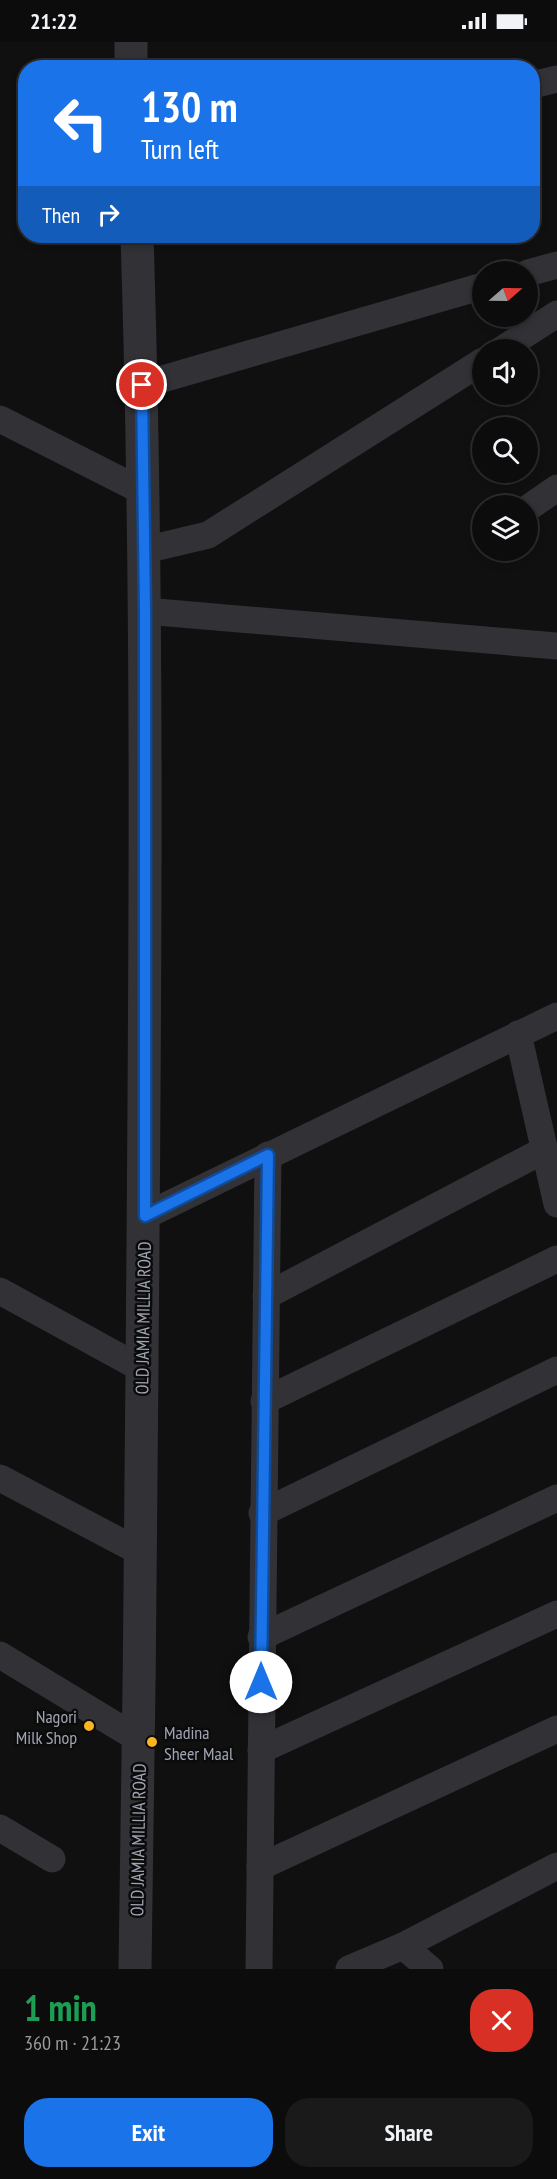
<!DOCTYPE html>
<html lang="en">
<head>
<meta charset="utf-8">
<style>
  body { margin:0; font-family:"PT Sans Narrow",sans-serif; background:#1a1a1b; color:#f1f3f6; height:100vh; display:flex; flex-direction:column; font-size:22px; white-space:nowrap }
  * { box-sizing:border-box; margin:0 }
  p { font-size:20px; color:#9a9b9d }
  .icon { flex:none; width:33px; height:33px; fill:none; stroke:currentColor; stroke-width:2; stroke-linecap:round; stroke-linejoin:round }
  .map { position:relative; height:1927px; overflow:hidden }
  .drawer { display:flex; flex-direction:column; background:#0c0c0d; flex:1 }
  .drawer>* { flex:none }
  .top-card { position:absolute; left:18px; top:18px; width:522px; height:183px; border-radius:24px; box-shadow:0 3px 9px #0003,0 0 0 2px #2c2c2e; background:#1a73e8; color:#fff; overflow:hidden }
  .needle { width:39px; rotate:70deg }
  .tools { position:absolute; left:472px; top:219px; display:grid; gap:12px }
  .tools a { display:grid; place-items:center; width:66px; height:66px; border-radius:50%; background:#0c0c0d; box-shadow:0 3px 9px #0003,0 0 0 2px #2c2c2e; font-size:30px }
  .pin { position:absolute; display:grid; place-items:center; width:51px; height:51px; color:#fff; margin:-26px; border:3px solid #fff; border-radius:50%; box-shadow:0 2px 6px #0007 }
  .me { position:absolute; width:66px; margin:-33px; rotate:0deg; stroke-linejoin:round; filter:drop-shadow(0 0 4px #0008) }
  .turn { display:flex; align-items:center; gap:21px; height:126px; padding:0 24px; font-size:27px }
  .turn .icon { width:78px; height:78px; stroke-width:2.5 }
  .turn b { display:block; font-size:42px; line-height:51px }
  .then { display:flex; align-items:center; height:57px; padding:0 24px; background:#0003; gap:12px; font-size:22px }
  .round { display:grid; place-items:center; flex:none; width:63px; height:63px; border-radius:24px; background:#1a1a1b }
  .head { display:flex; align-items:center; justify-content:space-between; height:102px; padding:0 24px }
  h1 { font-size:36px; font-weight:600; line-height:45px; color:#1e9e55 }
  .cta { display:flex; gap:12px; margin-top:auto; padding:12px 24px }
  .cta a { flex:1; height:69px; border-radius:24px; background:#1a73e8; color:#fff; font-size:24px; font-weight:600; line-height:69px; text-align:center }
  .cta a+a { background:#1a1a1b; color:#f1f3f6 }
  .status { display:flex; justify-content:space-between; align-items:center; height:42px; padding:0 30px; background:#0c0c0d; direction:ltr }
  .status svg { height:16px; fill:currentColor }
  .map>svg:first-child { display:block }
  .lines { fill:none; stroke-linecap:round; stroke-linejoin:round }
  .minor { stroke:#313136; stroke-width:27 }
  .tertiary { stroke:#313136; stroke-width:33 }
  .route-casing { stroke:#114b97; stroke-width:15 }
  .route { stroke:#1a73e8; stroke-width:10 }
  .poi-dot { fill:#fab61f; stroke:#0b0b0c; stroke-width:2 }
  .labels { text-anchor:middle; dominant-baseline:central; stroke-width:5; stroke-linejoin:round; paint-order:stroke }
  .street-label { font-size:18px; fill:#a0a5b3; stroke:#0b0b0c }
  .poi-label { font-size:18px; fill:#a0a5b3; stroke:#0b0b0c; text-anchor:end }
</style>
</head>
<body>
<div class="status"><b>21:22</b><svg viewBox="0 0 49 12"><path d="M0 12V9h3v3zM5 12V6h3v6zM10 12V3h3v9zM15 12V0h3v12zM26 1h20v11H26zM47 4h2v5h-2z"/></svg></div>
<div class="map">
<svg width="557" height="1927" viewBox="0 0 557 1927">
  <rect width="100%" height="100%" fill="#101011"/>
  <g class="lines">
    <g class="minor">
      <path d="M532,43L557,37"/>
      <path d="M528,231L557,223"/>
      <path d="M501,308L557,272"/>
      <path d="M142,343L483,244"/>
      <path d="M0,377L144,450"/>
      <path d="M528,466L557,446"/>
      <path d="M145,508L208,493L483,319"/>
      <path d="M145,569L557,604"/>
      <path d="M518,992L557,1162"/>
      <path d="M145,1174L557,974"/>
      <path d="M0,1249L142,1327"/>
      <path d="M266,1254L544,1108"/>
      <path d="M264,1359L557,1217"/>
      <path d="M0,1436L142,1511"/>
      <path d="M262,1471L557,1328"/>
      <path d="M261,1595L557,1456"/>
      <path d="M0,1613L140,1698"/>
      <path d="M261,1708L557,1572"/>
      <path d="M0,1786L52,1817"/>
      <path d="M260,1825L557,1687"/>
      <path d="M403,1904L430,1927"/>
      <path d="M259,1927L268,1113"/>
      <path d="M349,1927L403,1904L557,1824"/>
    </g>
    <g class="tertiary">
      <path d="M131,0V26"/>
      <path d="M135,1927C139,1727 140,1526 142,1326C145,948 149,571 137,194"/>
    </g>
  </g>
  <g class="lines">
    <g class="route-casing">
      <path id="route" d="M142,343L145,568V1174L268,1113L261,1640"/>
    </g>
    <use href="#route" class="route"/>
  </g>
  <g class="poi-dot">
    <circle cx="89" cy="1684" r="6"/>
    <circle cx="152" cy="1700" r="6"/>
  </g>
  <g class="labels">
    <g class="street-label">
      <text transform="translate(143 1276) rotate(-89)">OLD JAMIA MILLIA ROAD</text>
      <text transform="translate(138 1798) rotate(-89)">OLD JAMIA MILLIA ROAD</text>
    </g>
    <g class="poi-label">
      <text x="77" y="1674">Nagori<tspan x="77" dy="21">Milk Shop</tspan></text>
      <text x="164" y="1690" text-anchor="start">Madina<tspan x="164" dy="21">Sheer Maal</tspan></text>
    </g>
  </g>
</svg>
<div class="tools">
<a><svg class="needle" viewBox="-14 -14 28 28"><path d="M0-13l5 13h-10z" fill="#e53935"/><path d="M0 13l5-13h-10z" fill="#9a9b9d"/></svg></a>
<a><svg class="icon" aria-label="sound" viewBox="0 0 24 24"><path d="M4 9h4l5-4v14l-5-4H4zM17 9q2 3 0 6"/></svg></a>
<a><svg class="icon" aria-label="search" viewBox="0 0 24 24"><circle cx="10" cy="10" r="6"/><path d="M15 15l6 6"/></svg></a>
<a><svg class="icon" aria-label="layers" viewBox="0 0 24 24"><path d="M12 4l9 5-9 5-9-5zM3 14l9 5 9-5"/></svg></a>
</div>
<div class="pin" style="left:142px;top:343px;background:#d93025"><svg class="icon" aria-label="arrive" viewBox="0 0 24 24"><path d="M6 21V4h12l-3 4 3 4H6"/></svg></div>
<svg class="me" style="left:261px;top:1640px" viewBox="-20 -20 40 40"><circle r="19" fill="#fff"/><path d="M0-13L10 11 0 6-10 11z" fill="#1a73e8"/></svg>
<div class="top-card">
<div class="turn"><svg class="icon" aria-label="left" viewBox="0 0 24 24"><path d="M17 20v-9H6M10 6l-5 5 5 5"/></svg><div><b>130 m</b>Turn left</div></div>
<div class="then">Then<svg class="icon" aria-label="right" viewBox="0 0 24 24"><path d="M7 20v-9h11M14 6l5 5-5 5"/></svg></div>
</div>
</div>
<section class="drawer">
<div class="head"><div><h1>1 min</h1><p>360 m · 21:23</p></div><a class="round" style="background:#d93025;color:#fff"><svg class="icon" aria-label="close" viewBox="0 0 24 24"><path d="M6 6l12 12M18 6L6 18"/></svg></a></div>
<div class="cta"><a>Exit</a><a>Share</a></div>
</section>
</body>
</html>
